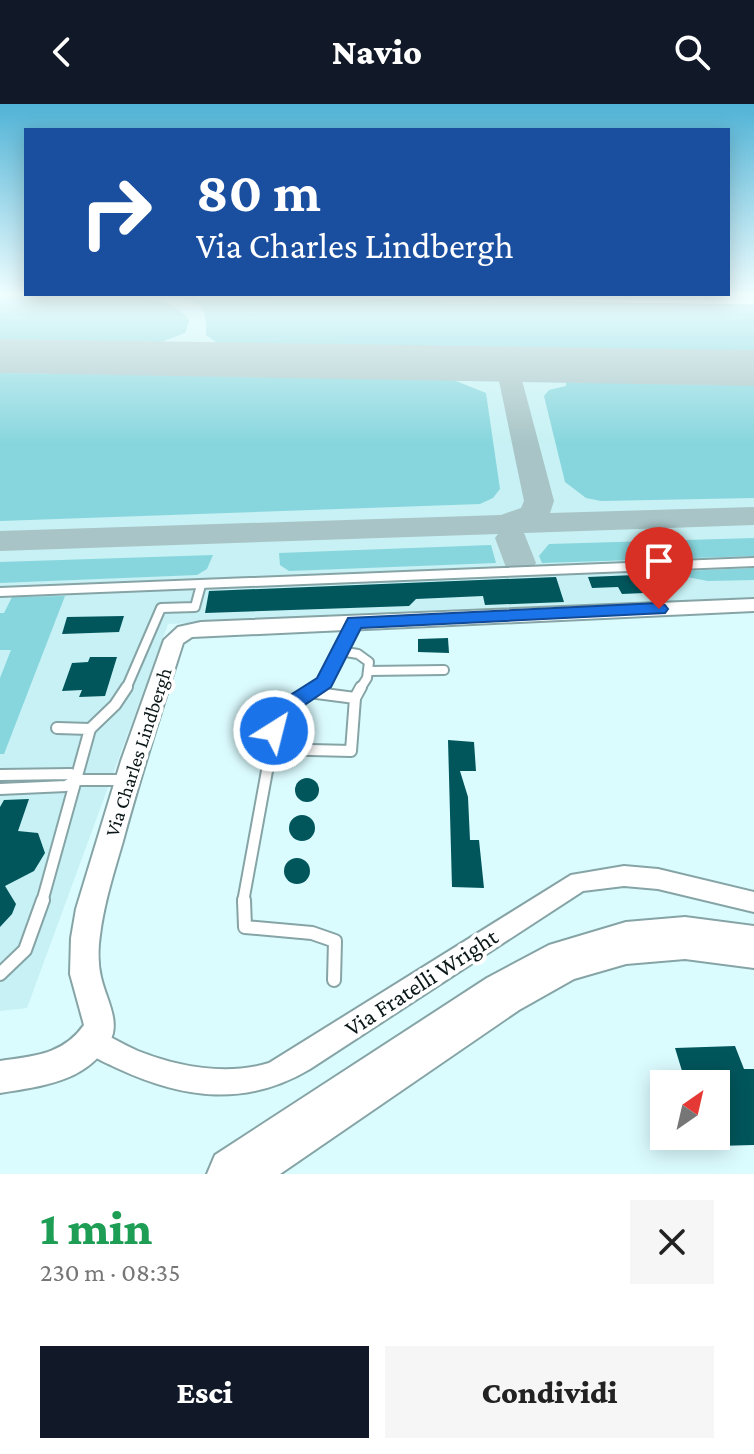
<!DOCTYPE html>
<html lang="it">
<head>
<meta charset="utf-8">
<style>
  body { margin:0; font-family:"Crimson Pro",serif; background:#f6f6f6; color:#222; height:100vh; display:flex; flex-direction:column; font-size:30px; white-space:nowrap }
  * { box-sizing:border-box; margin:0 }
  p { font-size:26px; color:#767676 }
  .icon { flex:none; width:44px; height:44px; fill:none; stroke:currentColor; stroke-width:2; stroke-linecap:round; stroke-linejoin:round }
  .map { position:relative; height:1070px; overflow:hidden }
  .drawer { display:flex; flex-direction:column; background:#fff; flex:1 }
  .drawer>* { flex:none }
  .banner { position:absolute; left:24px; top:24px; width:706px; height:168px; border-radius:0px; box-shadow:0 4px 20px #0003; background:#1a4fa0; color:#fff; overflow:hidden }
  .needle { width:52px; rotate:34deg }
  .tools { position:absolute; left:650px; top:966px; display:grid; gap:16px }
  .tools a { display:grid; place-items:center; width:80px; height:80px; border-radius:0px; background:#fff; box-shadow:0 4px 20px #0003; font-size:40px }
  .pin { position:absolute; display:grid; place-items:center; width:68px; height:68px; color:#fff; margin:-82px -34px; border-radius:50% 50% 50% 0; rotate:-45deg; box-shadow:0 0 8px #0007 }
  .pin .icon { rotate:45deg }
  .me { position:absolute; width:88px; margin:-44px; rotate:36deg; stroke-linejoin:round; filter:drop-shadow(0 0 6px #0008) }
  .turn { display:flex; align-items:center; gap:28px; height:168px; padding:0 40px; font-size:36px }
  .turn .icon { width:104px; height:104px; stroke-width:2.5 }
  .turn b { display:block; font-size:56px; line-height:68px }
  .round { display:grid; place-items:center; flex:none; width:84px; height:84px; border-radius:0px; background:#f6f6f6 }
  .headline { display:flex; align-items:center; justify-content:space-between; height:136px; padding:0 40px }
  h1 { font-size:48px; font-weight:800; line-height:60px; color:#1e9e55 }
  .action { display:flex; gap:16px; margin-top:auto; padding:16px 40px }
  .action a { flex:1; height:92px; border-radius:0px; background:#111827; color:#fff; font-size:32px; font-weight:800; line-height:92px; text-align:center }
  .action a+a { background:#f6f6f6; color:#222 }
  header { display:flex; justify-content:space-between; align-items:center; height:104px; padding:0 40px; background:#111827; color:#fff; font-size:36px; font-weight:800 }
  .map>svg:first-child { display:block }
  .built { fill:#c7f1f4 }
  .green { fill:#87d6dd }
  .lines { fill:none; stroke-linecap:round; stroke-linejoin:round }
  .taxiway { fill:#a8c4c6; fill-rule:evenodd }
  .runway { fill:#a8c4c6; fill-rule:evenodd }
  .building { fill:#01565c }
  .service-far3-casing { stroke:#86a4a6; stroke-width:7 }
  .service-far2-casing { stroke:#86a4a6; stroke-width:12 }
  .service-far1-casing { stroke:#86a4a6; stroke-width:14 }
  .service-casing { stroke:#86a4a6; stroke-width:16 }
  .minor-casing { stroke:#86a4a6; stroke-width:4 }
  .tertiary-casing { stroke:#86a4a6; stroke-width:4 }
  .motorway-casing { stroke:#86a4a6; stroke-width:4 }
  .service-far3 { stroke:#fff; stroke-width:5 }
  .service-far2 { stroke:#fff; stroke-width:8 }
  .service-far1 { stroke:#fff; stroke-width:10 }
  .service { stroke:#fff; stroke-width:12 }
  .minor { fill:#fff; fill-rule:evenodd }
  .tertiary { fill:#fff; fill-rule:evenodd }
  .motorway { fill:#fff; fill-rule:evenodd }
  .route { fill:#1a73e8; stroke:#114b97; stroke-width:2 }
  .labels { text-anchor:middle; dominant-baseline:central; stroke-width:8; stroke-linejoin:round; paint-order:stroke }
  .street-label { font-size:20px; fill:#0b1718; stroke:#fff }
  .near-street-label { font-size:24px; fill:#0b1718; stroke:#fff }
</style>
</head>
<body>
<header><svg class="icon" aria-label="back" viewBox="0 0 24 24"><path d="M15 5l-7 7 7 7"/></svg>Navio<svg class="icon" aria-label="search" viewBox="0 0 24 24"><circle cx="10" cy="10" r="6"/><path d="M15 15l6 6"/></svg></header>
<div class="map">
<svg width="754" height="1070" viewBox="0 0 754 1070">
  <rect width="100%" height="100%" fill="#dbfcff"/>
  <path class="built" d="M0,190L754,194V495L168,520L27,904L0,907Z"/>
  <g class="green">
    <path d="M0,190C41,190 170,178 189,217L185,229L161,238L0,237Z"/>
    <path d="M175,190L220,194L754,199V248L227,240L217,239L206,231C207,203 203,201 175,190Z"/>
    <path d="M0,269L451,275L486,289L500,385L493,394L480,400L0,417Z"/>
    <path d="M566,278L754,281V394L601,397L586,394L565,378L544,292L549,286L566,282Z"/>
    <path d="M754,434V452L542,459L539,452L549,440Z"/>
    <path d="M491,441L496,459L289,467L280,461L279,449Z"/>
    <path d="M213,451L207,465L197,471L0,479V458Z"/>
    <path d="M754,464V476L708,477L660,468Z"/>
    <path d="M65,492L4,650H0V574L11,546H0V509H4L12,493Z"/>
  </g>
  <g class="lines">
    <path class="taxiway" d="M464,252L502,259L509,264C521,255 542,252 556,255L559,260L556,265L531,270L522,276L554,397L550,409L754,403V421L524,429L536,459L531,466L519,469L507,466L495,434L498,430L0,447V427L501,411L521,404L524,397L499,277L487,270L456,264L453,259L456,254Z"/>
    <path class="runway" d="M0,235L754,246V282L0,269Z"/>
  </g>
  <g class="building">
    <path d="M635,471L644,489L622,490L618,483L592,484L588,473Z"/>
    <path d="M556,473L564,498L485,501L483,492L416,495L409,502L205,509L209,487Z"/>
    <path d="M124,512L119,528L62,530L67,513Z"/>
    <path d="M448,534L449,549L418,548V535Z"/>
    <path d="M90,553H117L105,592L79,593L82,586L62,587L72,559L88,558Z"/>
    <path d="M448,636L474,638L476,667H460L468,693L470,736H479L484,784L452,783Z"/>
    <circle cx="307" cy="686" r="12"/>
    <path d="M29,695L18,727L38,729L45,749L34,767L5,782L16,800L12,810L0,823V703L4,696Z"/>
    <circle cx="302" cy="724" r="13"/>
    <circle cx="297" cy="767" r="13"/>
    <path d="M735,942L744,965H754V1041L716,1042V980H686L675,944Z"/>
  </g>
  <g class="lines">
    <g class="service-far3-casing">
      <path id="service-far3" d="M212,190L754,198"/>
    </g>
    <g class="service-far2-casing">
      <g id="service-far2">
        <path d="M0,488L754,458"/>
        <path d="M340,547L358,550L369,558L367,574L360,585"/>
        <path d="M340,547L355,518"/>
        <path d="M368,567L444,566"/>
        <path d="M126,585L161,504L195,503L201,481"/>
        <path d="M314,585L325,578L340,547"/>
      </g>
    </g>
    <g class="service-far1-casing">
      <g id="service-far1">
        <path d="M317,583L277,609L271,645L351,647L355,594L361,583"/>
        <path d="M309,588L355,594"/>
        <path d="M90,625L115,601L127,583"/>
        <path d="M0,671L71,670L76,676"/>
        <path d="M0,685L66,682L76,676H125"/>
        <path d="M42,798L90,625L57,624"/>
        <path d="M243,798L271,645"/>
      </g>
    </g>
    <g class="service-casing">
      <g id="service">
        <path d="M244,796L245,823L312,829L335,837L334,876"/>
        <path d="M0,870L25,846L43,796"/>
      </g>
    </g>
    <g class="minor-casing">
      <g id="minor">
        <path d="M523,190L754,191V195L527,192Z"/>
        <path d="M624,762L658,765L754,788V808L658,785L624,782L583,787L310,965C246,1003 184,995 119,965C105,958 86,952 79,937L83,928L92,924C108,931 122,940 138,947C178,963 227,972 269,959L571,771Z"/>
      </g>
    </g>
    <g class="tertiary-casing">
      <path id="tertiary" d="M754,495V507L192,533L183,539C162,605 141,670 123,737C114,768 104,799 100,831C98,844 98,861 101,873C105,893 121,917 110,937C87,978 42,982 0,989V957C33,952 63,951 84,921L70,870L71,834L76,805L121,657L164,536L178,523L201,518Z"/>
    </g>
    <g class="motorway-casing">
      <path id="motorway" d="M685,813L754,822V864L685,855L626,860L574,875L519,906L280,1070H207L215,1051L487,874L549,841L626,818Z"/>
    </g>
    <use href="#service-far3" class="service-far3"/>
    <use href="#service-far2" class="service-far2"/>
    <use href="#service-far1" class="service-far1"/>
    <use href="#service" class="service"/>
    <use href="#minor" class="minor"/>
    <use href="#tertiary" class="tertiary"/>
    <use href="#motorway" class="motorway"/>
  </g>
  <linearGradient id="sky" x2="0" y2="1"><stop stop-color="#50b3d6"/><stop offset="0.56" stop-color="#effeff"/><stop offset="1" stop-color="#effeff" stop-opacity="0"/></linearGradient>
  <rect width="754" height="340" fill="url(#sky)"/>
  <path class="route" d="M659,499L665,501L668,505L665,509L361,524L331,583L287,613L281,632H267L264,627L270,604L317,574L348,514Z"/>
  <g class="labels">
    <g class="street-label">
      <text transform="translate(138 648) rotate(-72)">Via Charles Lindbergh</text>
    </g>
    <g class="near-street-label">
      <text transform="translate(421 878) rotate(-33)">Via Fratelli Wright</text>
    </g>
  </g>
</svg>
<div class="tools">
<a><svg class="needle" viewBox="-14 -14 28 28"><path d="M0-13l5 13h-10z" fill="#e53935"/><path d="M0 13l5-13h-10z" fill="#767676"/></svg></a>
</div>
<div class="pin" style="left:659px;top:505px;background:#d93025"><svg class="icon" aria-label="arrive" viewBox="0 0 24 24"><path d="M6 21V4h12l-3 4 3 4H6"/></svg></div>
<svg class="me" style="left:274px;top:627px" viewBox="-20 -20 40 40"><circle r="17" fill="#1a73e8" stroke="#fff" stroke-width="3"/><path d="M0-11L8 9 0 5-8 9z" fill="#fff"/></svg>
<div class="banner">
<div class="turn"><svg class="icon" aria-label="right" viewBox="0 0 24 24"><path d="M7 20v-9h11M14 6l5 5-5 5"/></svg><div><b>80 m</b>Via Charles Lindbergh</div></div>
</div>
</div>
<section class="drawer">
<div class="headline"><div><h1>1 min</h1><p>230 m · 08:35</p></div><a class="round"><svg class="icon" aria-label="close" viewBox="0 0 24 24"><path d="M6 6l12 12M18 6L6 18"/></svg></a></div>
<div class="action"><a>Esci</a><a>Condividi</a></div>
</section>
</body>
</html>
